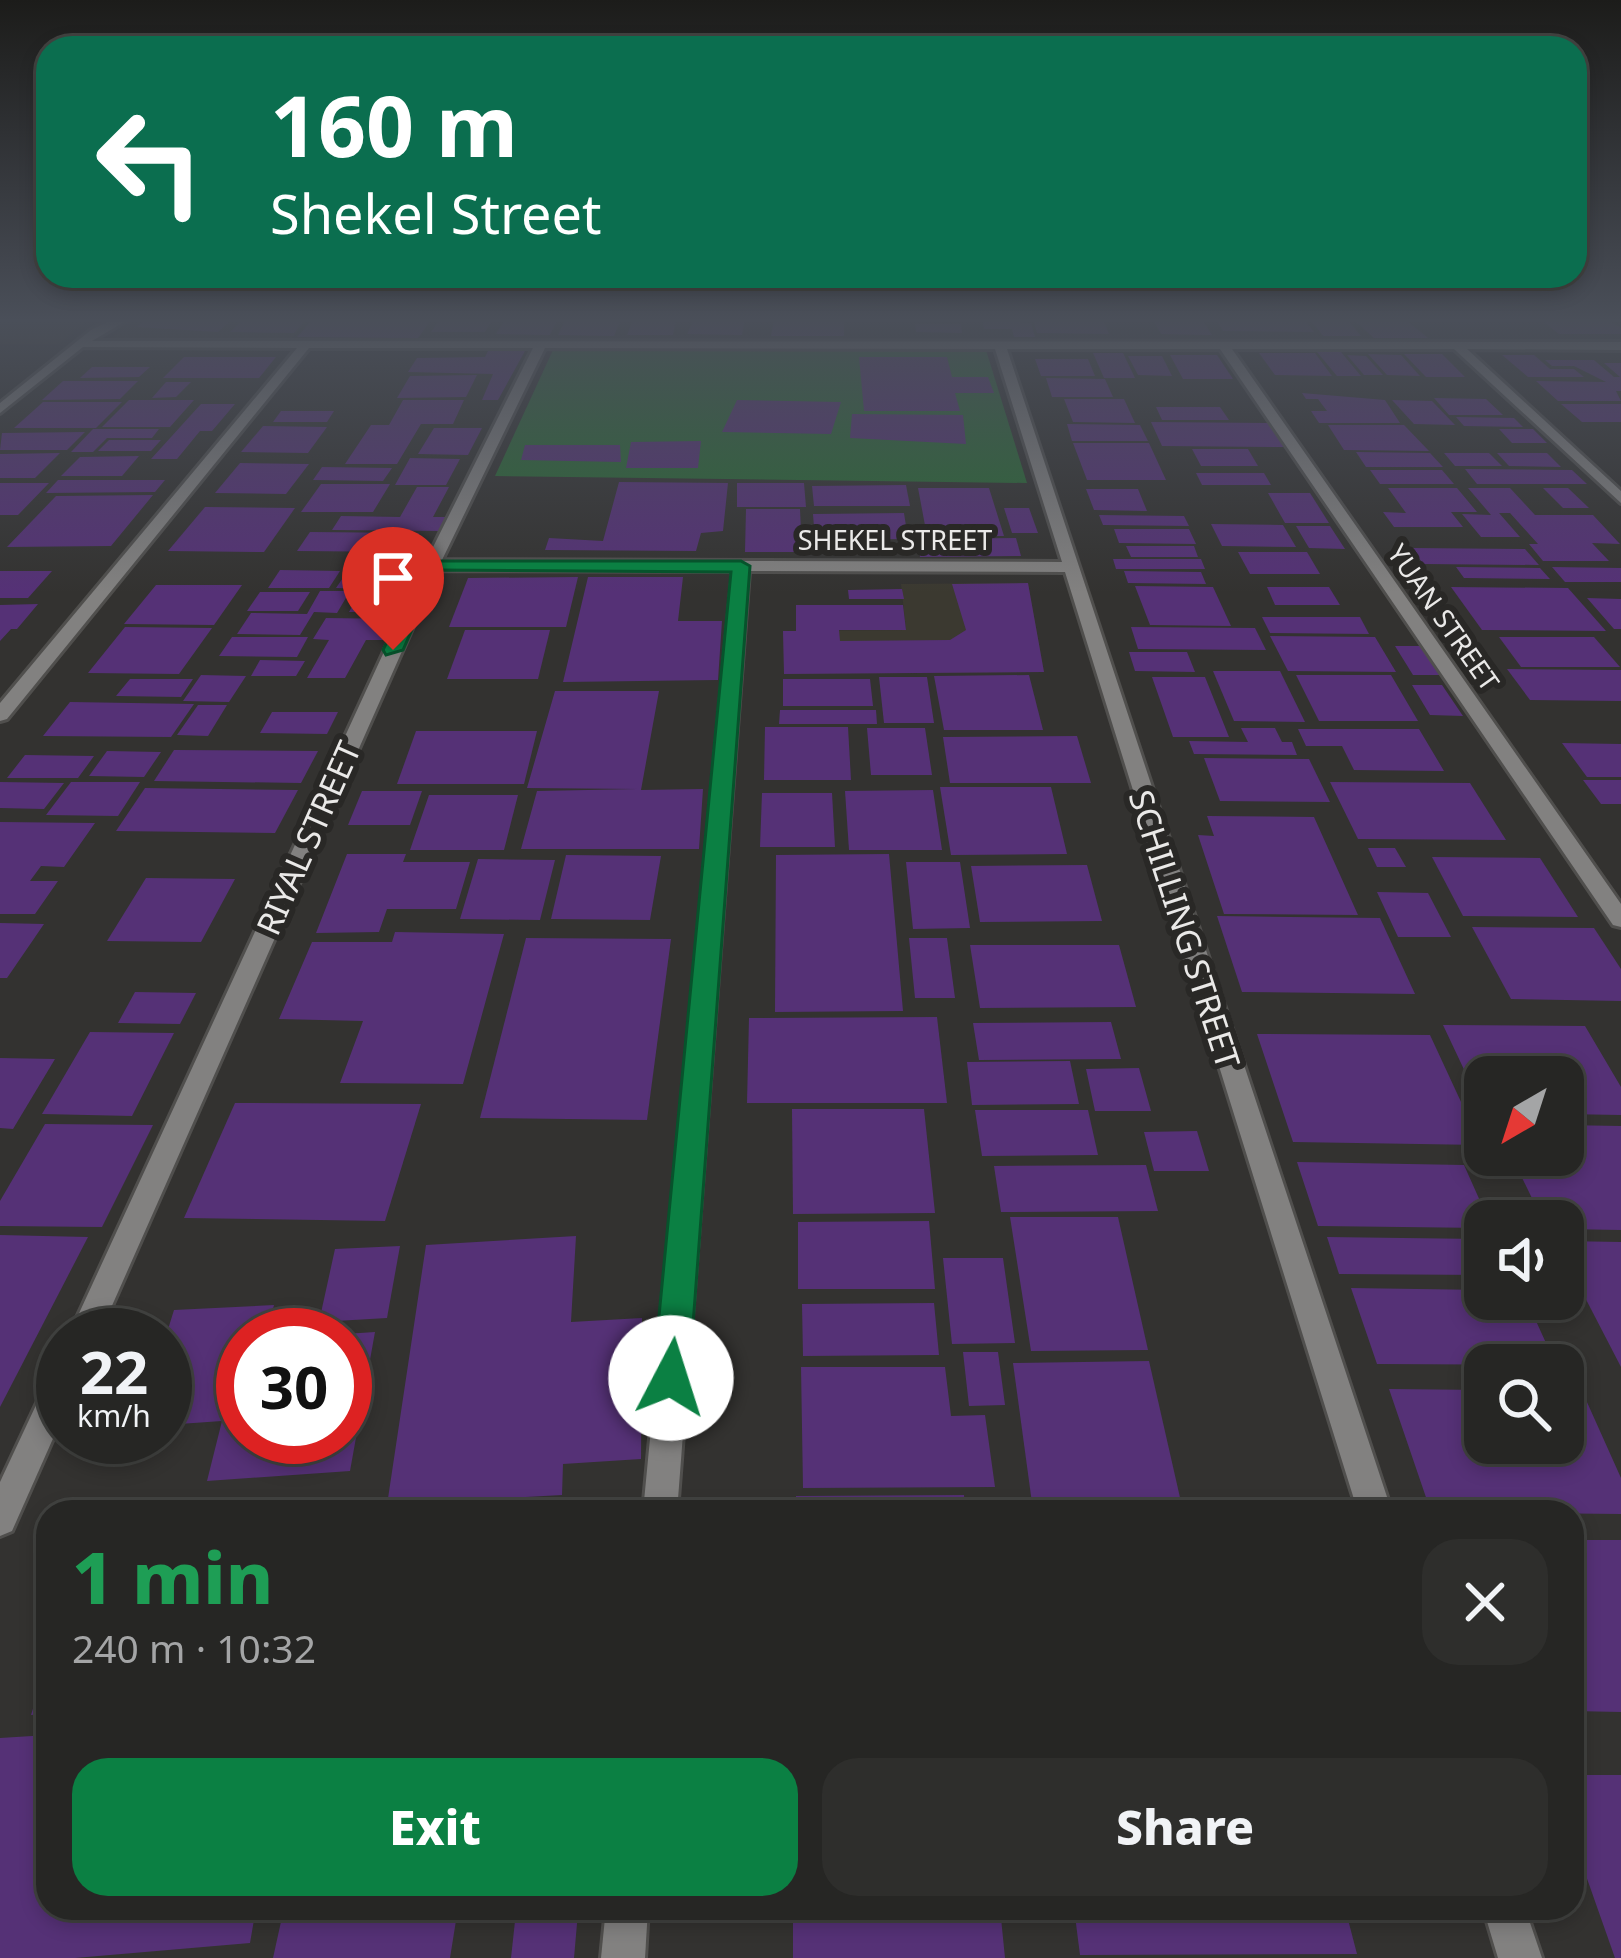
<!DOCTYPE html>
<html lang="en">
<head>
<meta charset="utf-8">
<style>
  body { margin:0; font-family:"Noto Sans",sans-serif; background:#2e2e2c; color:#f1f3f6; height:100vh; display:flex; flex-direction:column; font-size:45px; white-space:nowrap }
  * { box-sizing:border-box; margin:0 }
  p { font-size:39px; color:#a4a5a6 }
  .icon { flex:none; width:66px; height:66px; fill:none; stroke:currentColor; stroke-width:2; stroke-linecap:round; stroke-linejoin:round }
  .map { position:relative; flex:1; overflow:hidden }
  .sheet { position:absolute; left:36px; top:1500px; width:1548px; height:420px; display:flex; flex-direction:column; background:#262624; border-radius:36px; box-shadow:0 6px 18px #0003,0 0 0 3px #424341 }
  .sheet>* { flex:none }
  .guide { position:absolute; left:36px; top:36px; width:1551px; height:252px; border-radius:36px; box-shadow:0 6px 18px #0003,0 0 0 3px #424341; background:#0b6e4f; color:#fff; overflow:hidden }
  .needle { width:78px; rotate:219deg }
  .tools { position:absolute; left:1464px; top:1056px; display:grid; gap:24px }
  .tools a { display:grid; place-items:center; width:120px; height:120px; border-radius:24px; background:#262624; box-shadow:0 6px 18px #0003,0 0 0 3px #424341; font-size:60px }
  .speed { position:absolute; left:36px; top:1308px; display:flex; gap:24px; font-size:60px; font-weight:700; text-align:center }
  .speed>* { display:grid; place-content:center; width:156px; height:156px; border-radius:50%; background:#262624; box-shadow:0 6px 18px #0003,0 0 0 3px #424341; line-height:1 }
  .speed small { font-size:30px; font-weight:400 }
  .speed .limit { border:18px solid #d22; background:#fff; color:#111 }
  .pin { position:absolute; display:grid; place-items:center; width:102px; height:102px; color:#fff; margin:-123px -51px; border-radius:50% 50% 50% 0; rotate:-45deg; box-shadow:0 0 12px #0007 }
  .pin .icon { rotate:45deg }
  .me { position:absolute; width:132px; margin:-66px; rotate:5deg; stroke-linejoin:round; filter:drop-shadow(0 0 9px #0008) }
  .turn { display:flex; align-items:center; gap:42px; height:252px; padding:0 36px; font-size:54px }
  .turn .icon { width:156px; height:156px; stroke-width:2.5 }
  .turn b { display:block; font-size:84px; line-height:102px }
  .round { display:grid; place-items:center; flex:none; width:126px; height:126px; border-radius:36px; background:#2e2e2c }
  .headline { display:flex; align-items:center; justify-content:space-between; height:204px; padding:0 36px }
  h1 { font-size:72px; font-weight:800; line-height:90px; color:#1e9e55 }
  .primary-button { display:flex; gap:24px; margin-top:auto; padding:24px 36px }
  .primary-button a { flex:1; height:138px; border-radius:36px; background:#0b8043; color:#fff; font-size:48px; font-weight:800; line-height:138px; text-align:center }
  .primary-button a+a { background:#2e2e2c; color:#f1f3f6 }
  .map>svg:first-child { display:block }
  .built { fill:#3b3930 }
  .green { fill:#2a6934 }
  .building { fill:#553176 }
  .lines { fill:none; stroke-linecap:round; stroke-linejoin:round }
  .street-casing { stroke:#504f4d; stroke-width:6 }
  .street { fill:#828180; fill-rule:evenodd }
  .route { fill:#0b8043; stroke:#07532c; stroke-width:3 }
  .labels { text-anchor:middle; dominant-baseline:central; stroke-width:12; stroke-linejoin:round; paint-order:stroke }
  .far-street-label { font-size:27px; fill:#eae9e8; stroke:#292826 }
  .street-label { font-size:33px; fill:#eae9e8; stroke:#292826 }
</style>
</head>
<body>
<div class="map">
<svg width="1621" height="1958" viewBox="0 0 1621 1958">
  <rect width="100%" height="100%" fill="#333230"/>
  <g class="built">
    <path d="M0,319H89L59,344H0Z"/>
    <path d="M132,319H310L292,338H111Z"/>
    <path d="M1028,583L1044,672L784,674L783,631L906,630L901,584Z"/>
  </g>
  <path class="green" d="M553,350H986L1027,483L495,476Z"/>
  <g class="building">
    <path d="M147,319H232L218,332L137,327Z"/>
    <path d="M244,319H307L294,333L230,332Z"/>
    <path d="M313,319H432L418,338L297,337Z"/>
    <path d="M440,319H493L485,332H431Z"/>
    <path d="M505,319L557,320L550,335L496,334Z"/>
    <path d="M676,319L673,335H627L632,321Z"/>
    <path d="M694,319H745L742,335L687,334Z"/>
    <path d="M982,319L1031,323L1035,337H1014L1012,329H984Z"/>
    <path d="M1033,319H1103L1109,334L1037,333Z"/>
    <path d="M1153,319H1202L1212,335L1161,334Z"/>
    <path d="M1216,319H1304L1314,332L1223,331Z"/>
    <path d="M1310,319H1347L1361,336H1323Z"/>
    <path d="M1353,319H1405L1428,338H1374Z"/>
    <path d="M1540,319H1607L1621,328V334H1559Z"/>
    <path d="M565,320L620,321L614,336L558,335Z"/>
    <path d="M774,320L844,321V336H771Z"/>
    <path d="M915,324H961L962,333L916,332Z"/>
    <path d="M488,351H525L498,400H482L493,374L408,372L417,358L485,357Z"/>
    <path d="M1317,352H1341L1361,376H1337Z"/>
    <path d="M1093,353H1123L1135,378H1104Z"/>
    <path d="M1259,353H1315L1332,376L1275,375Z"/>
    <path d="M1368,354L1401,355L1420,376L1387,375Z"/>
    <path d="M1404,354H1442L1465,377H1426Z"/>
    <path d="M1170,355H1217L1233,379H1183Z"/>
    <path d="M1347,355L1366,356L1383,375H1364Z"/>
    <path d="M1502,355H1534L1550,369H1574L1584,377H1528Z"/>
    <path d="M1128,356H1162L1172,376L1138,375Z"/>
    <path d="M184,357H276L259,378H163Z"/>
    <path d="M859,357H947L952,377H988L994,393H955L960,411H864Z"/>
    <path d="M1035,359H1088L1095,376H1041Z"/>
    <path d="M1545,360H1594L1614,377H1620L1604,363H1621V391H1616L1621,401H1558L1536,381L1606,382L1574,366H1552Z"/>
    <path d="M92,367H150L139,377L80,378Z"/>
    <path d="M477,375L466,397L397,398L410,376Z"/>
    <path d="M1046,378L1105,379L1113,397H1052Z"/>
    <path d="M63,381H138L120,399L42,400Z"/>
    <path d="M166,382H191L176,397L152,398Z"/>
    <path d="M1302,393L1385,400L1400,423H1319L1311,411H1327L1318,399H1306Z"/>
    <path d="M1434,398L1486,399L1503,415H1449Z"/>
    <path d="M1064,399H1124L1135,423L1073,422Z"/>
    <path d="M129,400H194L170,427H102Z"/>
    <path d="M403,400H464L453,424H421L397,464H345L371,425H389Z"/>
    <path d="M737,400L841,402L831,434L722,432Z"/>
    <path d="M1392,400L1432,401L1455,425L1414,424Z"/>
    <path d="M43,402H122L96,428H14Z"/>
    <path d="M201,404H235L212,431H200L177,459H151Z"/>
    <path d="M1561,404H1621V422H1582Z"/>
    <path d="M1156,407H1220L1229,420H1162Z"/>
    <path d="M281,411H334L327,422H273Z"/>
    <path d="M852,414L963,415L966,444L850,438Z"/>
    <path d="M1456,417L1514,418L1523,427L1464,426Z"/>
    <path d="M1151,422L1269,423L1284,447L1162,446Z"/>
    <path d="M1067,424L1140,425L1148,441H1072Z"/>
    <path d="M1328,425H1404L1429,451L1344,450Z"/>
    <path d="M263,426L327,427L308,453L241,452Z"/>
    <path d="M434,428H482L468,455L418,454Z"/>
    <path d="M93,429H159L152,438H107L93,452H71Z"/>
    <path d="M1499,429H1533L1547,443H1512Z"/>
    <path d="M85,432L67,450H0L2,433Z"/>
    <path d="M109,440H161L151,451H98Z"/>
    <path d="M701,441L698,468H626L631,442Z"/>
    <path d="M1073,443H1149L1166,480H1087Z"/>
    <path d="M525,445H620L621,462L521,460Z"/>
    <path d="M1192,449H1248L1258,466H1201Z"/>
    <path d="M1356,452L1430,453L1443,467H1366Z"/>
    <path d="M60,453L35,478H0V454Z"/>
    <path d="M1444,453H1489L1502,466H1455Z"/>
    <path d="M1497,453H1547L1561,467L1509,466Z"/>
    <path d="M139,456L122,476H61L80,457Z"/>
    <path d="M410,458L460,459L446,485H395Z"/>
    <path d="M240,463L309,464L286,494L215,493Z"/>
    <path d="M322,467L392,468L383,481L313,480Z"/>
    <path d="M1465,469L1572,470L1587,484H1477Z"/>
    <path d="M1370,470H1442L1454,484H1380Z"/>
    <path d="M1196,473H1264L1271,485H1202Z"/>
    <path d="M58,480H165L155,492L46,493Z"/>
    <path d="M619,482L728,483L723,531L701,533L696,551L545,550L549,538L603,541Z"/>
    <path d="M0,483H49L18,515H0Z"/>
    <path d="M737,483H804L806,507H737Z"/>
    <path d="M321,484H390L373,512H301Z"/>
    <path d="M906,485L910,506H814L812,486Z"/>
    <path d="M417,487H449L433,517H447L440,531L332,530L341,516L400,517Z"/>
    <path d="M918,488H989L1004,536H927Z"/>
    <path d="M1388,488H1457L1477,512H1451L1463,527H1394L1383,512L1406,513Z"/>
    <path d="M1468,488H1510L1535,515H1593L1620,544L1592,543L1609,561H1543L1529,544H1538L1510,513H1499L1520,537H1481L1462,514L1491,515Z"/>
    <path d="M1543,488H1568L1589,508H1563Z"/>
    <path d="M1086,489H1138L1147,511L1094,510Z"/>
    <path d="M1268,493H1310L1329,523H1285Z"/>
    <path d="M153,495L111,546L7,547L56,496Z"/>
    <path d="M205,507L295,508L264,552L168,551Z"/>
    <path d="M1004,508H1029L1038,533H1012Z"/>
    <path d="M746,509H800L802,552H745Z"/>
    <path d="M904,513L908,539L815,540L813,514Z"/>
    <path d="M1099,515L1184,516L1189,526L1103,525Z"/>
    <path d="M1211,524L1283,525L1296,547L1222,546Z"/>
    <path d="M1296,526H1330L1345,549L1309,548Z"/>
    <path d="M1114,529H1189L1196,544L1119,543Z"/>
    <path d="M310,532L419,533L408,552L297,551Z"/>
    <path d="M1016,538L1021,556L920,557L917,539Z"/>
    <path d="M1126,546H1194L1198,557H1131Z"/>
    <path d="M1412,548L1525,549L1539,565L1423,564Z"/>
    <path d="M1238,552H1307L1320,574H1250Z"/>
    <path d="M360,555L414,556L406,570L352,569Z"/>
    <path d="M1113,559H1201L1205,569H1116Z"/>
    <path d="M1456,567L1540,568L1550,579L1464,578Z"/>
    <path d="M1552,567L1621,568V582H1565Z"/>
    <path d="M280,570L340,571L329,588H268Z"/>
    <path d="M0,571H52L28,598H0Z"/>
    <path d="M1124,571L1201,572L1206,584L1128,583Z"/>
    <path d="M347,572L407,573L398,590H407L396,612H349L362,589L336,588Z"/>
    <path d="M578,577L566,627H449L468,578Z"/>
    <path d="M588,577H683L678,621H722L718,680L563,682Z"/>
    <path d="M1028,583L1044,672L784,674L783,631H796V605H903L906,630H839L840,641L950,640L966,630L952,584Z"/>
    <path d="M156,585H242L214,625L124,624Z"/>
    <path d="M1135,586L1213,587L1231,626L1150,625Z"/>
    <path d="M1267,587H1329L1340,605H1275Z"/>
    <path d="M1451,587L1568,588L1606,631L1482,630Z"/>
    <path d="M902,589L904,599H849L848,590Z"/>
    <path d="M320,591H350L337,613L314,612L300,635L237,634L251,613L307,614Z"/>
    <path d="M260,592H310L298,611H247Z"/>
    <path d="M1587,598L1621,599V629H1614Z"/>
    <path d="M38,604L17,629H11L0,641V605Z"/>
    <path d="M1262,617H1360L1369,634L1270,633Z"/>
    <path d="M326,618L403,619L393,640H366L345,678H307L329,640L313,639Z"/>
    <path d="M125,627L212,628L179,674L88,673Z"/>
    <path d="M1131,627L1255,628L1266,650L1138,649Z"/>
    <path d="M465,630H550L538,679H447Z"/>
    <path d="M1270,636L1375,637L1396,672L1288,671Z"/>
    <path d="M232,637H308L297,657L219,656Z"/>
    <path d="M1499,637H1594L1620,667H1521Z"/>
    <path d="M1395,646H1420L1440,675H1413Z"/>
    <path d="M1129,652H1187L1195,672L1135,671Z"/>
    <path d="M260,660L305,661L296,676H251Z"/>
    <path d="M1507,669L1621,670V701L1530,700Z"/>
    <path d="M1213,671H1280L1305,722L1234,721Z"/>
    <path d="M201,675L246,676L229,702L183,701Z"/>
    <path d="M1029,675L1043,730H944L934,676Z"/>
    <path d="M1296,675H1391L1418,721H1319Z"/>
    <path d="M879,677H927L934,723H884Z"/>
    <path d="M1152,677H1205L1229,737H1173Z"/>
    <path d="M130,679H193L181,697L116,696Z"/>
    <path d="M783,679H870L873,706H783Z"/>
    <path d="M1412,685H1442L1463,716L1430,715Z"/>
    <path d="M555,691H659L641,790L703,789L699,849H521L537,791L637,789L527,788Z"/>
    <path d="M70,702L194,704L171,737L43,736Z"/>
    <path d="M198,705H227L208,736L177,735Z"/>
    <path d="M780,710H876L877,724H779Z"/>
    <path d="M272,712H338L327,734L260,733Z"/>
    <path d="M765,727H848L851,780H764Z"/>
    <path d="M867,728H925L932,775H871Z"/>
    <path d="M1241,728H1275L1282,742H1292L1297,755L1194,754L1189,741L1248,742Z"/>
    <path d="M1298,729H1419L1444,771L1354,770L1342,746H1306Z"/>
    <path d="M416,731H537L524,784H397Z"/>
    <path d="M1077,736L1091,783H950L943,737Z"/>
    <path d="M1562,743L1621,744V777H1587Z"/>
    <path d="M174,750L318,751L301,783L154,781Z"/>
    <path d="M107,751L161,752L144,777L89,776Z"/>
    <path d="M25,755L94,756L78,778H7Z"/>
    <path d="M1204,758L1309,759L1330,802L1220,801Z"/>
    <path d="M1583,780H1621V804H1601Z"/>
    <path d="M0,782L64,783L44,809L0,808Z"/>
    <path d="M71,782H140L118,816L46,815Z"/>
    <path d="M1330,782L1470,783L1506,840L1358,839Z"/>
    <path d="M940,787H1051L1067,854L951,855Z"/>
    <path d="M145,788L298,790L275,833L116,831Z"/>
    <path d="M933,790L942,850H849L845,791Z"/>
    <path d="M362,791H422L410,825H348Z"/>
    <path d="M762,793H832L835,847H760Z"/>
    <path d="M429,795H518L504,850H410Z"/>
    <path d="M1207,816L1314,817L1358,915L1224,914L1198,835L1214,836Z"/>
    <path d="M0,822L95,823L64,867L41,866L30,881H58L35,914H0Z"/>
    <path d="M1368,848H1395L1406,867H1377Z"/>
    <path d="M347,854H406L403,862H470L456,909H387L379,932L316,933Z"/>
    <path d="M889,854L903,1011L775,1012L776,855Z"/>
    <path d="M566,855L661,856L650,920L551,919Z"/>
    <path d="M1432,857L1540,858L1578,917L1463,916Z"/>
    <path d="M478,859L555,860L540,920L460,919Z"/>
    <path d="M906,862H960L970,928L913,929Z"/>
    <path d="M1087,865L1102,921L980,922L971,866Z"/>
    <path d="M146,878L235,879L201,942L107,941Z"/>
    <path d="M1377,892L1428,893L1451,937H1398Z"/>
    <path d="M1217,916L1380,918L1415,994L1242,992Z"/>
    <path d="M0,923L44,924L7,978H0Z"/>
    <path d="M1472,927L1594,928L1621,969V1001L1511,999Z"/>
    <path d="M395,932L504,934L463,1084L340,1083L363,1021L279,1019L312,942H392Z"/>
    <path d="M526,938L671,939L647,1120L480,1118Z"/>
    <path d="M909,938H947L955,998H915Z"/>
    <path d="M970,945H1119L1136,1007L980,1008Z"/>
    <path d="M135,992L196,993L180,1024L118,1023Z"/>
    <path d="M937,1017L947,1103H747L749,1018Z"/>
    <path d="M1111,1022L1121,1059L979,1060L973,1023Z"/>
    <path d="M1443,1025L1585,1026L1621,1087V1115L1563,1114V1077H1485V1114Z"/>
    <path d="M90,1032L174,1033L132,1116L42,1114Z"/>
    <path d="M1257,1034L1430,1035L1481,1145L1293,1142Z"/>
    <path d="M0,1058L55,1059L13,1129L0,1128Z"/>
    <path d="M1070,1061L1079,1104L972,1105L967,1062Z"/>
    <path d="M1139,1068L1151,1111H1095L1086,1069Z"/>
    <path d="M235,1103L421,1104L385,1221L184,1218Z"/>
    <path d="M792,1109H924L935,1213L793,1214Z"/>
    <path d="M975,1110H1088L1098,1155L982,1156Z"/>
    <path d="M45,1124L153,1125L102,1227L0,1226V1201Z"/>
    <path d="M1563,1125L1621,1126V1230L1563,1229V1221H1543L1511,1155H1563Z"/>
    <path d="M1197,1131L1209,1171H1154L1144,1132Z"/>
    <path d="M1297,1162L1464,1165L1489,1221H1485V1228L1318,1226Z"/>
    <path d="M1146,1165L1158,1211L1001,1212L994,1166Z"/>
    <path d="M1010,1217H1118L1148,1350L1031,1351Z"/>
    <path d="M929,1221L935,1289H798V1222Z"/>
    <path d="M0,1235L88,1237L0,1407Z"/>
    <path d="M576,1236L571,1322L642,1318L641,1459L563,1464L562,1495L387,1505L426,1245Z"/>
    <path d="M1327,1237L1481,1239L1485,1275L1339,1274Z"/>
    <path d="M1563,1241L1621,1242V1367L1563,1255Z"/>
    <path d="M400,1246L387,1318L319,1322L335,1249Z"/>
    <path d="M943,1258H1003L1015,1343L952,1344Z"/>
    <path d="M1351,1288L1485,1290V1299H1526L1556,1365L1377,1364Z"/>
    <path d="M934,1303L939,1355L803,1356L802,1304Z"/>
    <path d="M274,1305L266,1335H243V1437H345V1334L375,1332L350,1471L207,1481L222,1421L165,1425V1339L174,1310Z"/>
    <path d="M963,1352H998L1005,1405L969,1406Z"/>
    <path d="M1149,1361L1181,1502L1032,1503L1013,1363Z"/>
    <path d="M801,1367H945L951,1416L985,1415L995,1487L803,1488Z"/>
    <path d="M1389,1389L1485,1390V1443H1563V1391H1582L1621,1478V1514L1431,1512Z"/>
    <path d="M964,1495L965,1512H796V1496Z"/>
    <path d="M1572,1540H1621V1712L1572,1711Z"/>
    <path d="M47,1664L48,1714L31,1715Z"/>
    <path d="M48,1735V1908H256L250,1943L75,1958H0V1738Z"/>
    <path d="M1572,1775H1621V1958H1615L1572,1836Z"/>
    <path d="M284,1908H458L450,1958H273Z"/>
    <path d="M793,1908H1000L1005,1958H793Z"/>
    <path d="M1074,1908H1345L1357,1954L1080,1955Z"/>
    <path d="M516,1912H578L574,1958H511Z"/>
  </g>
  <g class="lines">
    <g class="street-casing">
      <g id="street">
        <path d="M114,319H129L92,341L1621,342V350L1467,349L1621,491V503L1454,349H1232L1621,904V927L1613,925L1220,349H1007L1392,1512H1358L1065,572L749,571L677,1512H643L733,571L438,570L99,1335H69L424,565L533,348H309L7,719L0,721V703L297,348L83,347L0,413V403L91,330ZM545,348L995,349L1062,562L442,560Z"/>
        <path d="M63,1367V1416L12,1531L0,1536V1482L52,1371Z"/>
        <path d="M606,1908H648L645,1958H601Z"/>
        <path d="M1483,1908H1525L1542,1958H1498Z"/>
      </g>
    </g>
    <use href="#street" class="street"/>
  </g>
  <linearGradient id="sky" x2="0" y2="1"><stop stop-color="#1c1c1a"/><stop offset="0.54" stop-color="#4a4f59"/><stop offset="1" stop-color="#4a4f59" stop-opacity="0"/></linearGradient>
  <rect width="1621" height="593" fill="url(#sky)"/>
  <path class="route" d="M425,561H741L750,566L689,1378L684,1389L671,1394L659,1389L653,1378L731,572L438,570L403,650L386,655L383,650Z"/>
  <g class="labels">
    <g class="far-street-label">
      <text x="895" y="539">SHEKEL STREET</text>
      <text transform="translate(1444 617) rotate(55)">YUAN STREET</text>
    </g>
    <g class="street-label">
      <text transform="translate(308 838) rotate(-66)">RIYAL STREET</text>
      <text transform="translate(1185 929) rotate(72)">SCHILLING STREET</text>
    </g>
  </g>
</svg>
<div class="tools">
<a><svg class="needle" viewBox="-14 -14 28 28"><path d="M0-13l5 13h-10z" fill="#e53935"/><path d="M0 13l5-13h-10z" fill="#a4a5a6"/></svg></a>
<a><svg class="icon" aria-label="sound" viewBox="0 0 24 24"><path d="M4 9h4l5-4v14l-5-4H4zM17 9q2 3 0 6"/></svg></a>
<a><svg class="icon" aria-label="search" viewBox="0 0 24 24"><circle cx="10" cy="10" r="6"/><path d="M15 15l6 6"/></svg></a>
</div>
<div class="speed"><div>22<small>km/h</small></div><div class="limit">30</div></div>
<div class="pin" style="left:393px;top:650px;background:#d93025"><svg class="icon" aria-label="arrive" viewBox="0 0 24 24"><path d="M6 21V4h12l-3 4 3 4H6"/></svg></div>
<svg class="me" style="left:671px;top:1378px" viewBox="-20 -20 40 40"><circle r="19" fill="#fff"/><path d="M0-13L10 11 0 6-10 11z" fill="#0b8043"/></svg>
<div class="guide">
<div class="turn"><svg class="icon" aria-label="left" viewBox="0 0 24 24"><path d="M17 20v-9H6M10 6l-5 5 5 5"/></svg><div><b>160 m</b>Shekel Street</div></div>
</div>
<section class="sheet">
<div class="headline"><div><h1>1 min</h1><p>240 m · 10:32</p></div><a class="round"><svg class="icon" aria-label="close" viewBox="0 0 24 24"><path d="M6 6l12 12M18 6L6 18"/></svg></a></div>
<div class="primary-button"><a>Exit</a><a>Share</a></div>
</section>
</div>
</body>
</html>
